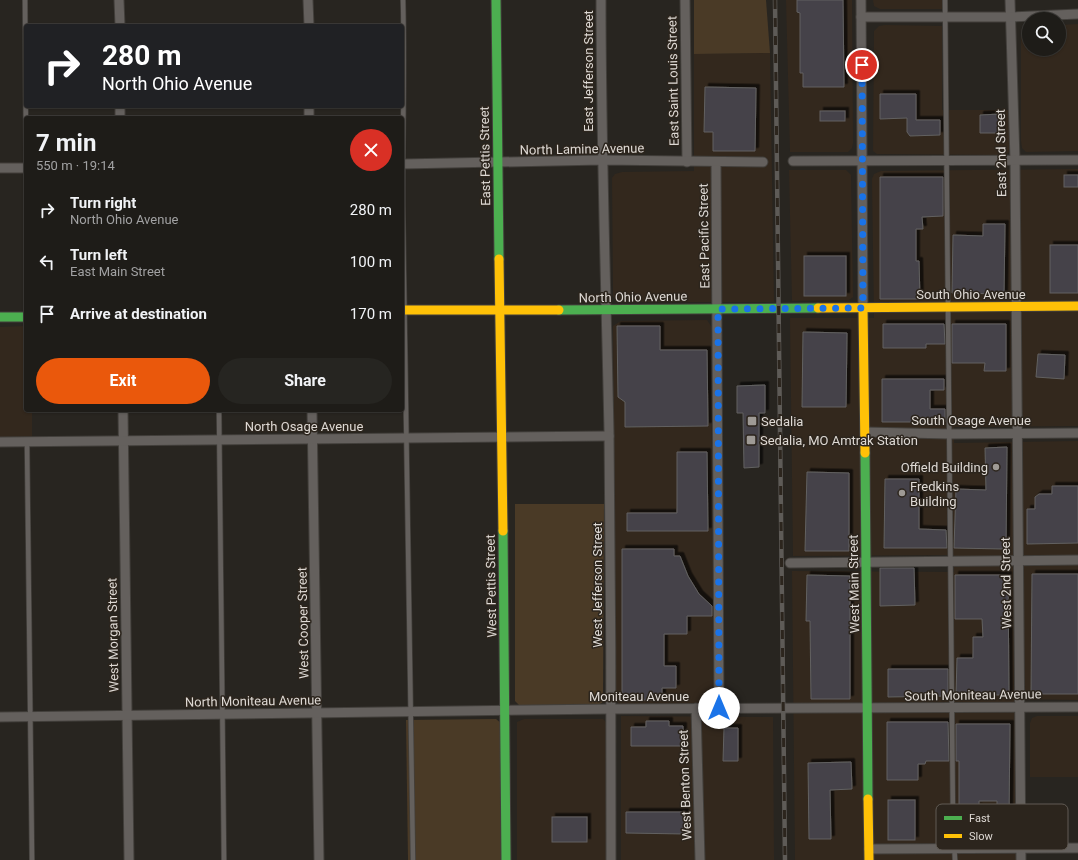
<!DOCTYPE html>
<html lang="en">
<head>
<meta charset="utf-8">
<style>
  body { margin:0; font-family:Roboto,sans-serif; background:#262521; color:#f1f3f6; height:100vh; display:flex; flex-direction:column; font-size:15px; white-space:nowrap }
  * { box-sizing:border-box; margin:0 }
  p { font-size:13px; color:#a1a1a2 }
  .icon { flex:none; width:22px; height:22px; fill:none; stroke:currentColor; stroke-width:2; stroke-linecap:round; stroke-linejoin:round }
  .map { position:relative; flex:1; overflow:hidden }
  .drawer { position:absolute; left:24px; top:116px; width:380px; height:296px; display:flex; flex-direction:column; background:#1e1c18; border-radius:4px; box-shadow:0 1px 3px #0004,0 0 0 1px #3c3a37 }
  .drawer>* { flex:none }
  .banner { position:absolute; left:24px; top:24px; width:380px; height:84px; border-radius:4px; box-shadow:0 1px 3px #0004,0 0 0 1px #3c3a37; background:#202124; color:#fff; overflow:hidden }
  .fabs { position:absolute; left:1022px; top:12px; display:grid; gap:8px }
  .fabs a { display:grid; place-items:center; width:44px; height:44px; border-radius:50%; background:#1e1c18; box-shadow:0 1px 3px #0004,0 0 0 1px #3c3a37; font-size:20px }
  .pin { position:absolute; display:grid; place-items:center; width:34px; height:34px; color:#fff; margin:-17px; border:2px solid #fff; border-radius:50%; box-shadow:0 1px 4px #0007 }
  .me { position:absolute; width:44px; margin:-22px; rotate:0deg; stroke-linejoin:round; filter:drop-shadow(0 0 3px #0008) }
  .turn { display:flex; align-items:center; gap:14px; height:84px; padding:0 12px; font-size:18px }
  .turn .icon { width:52px; height:52px; stroke-width:2.5 }
  .turn b { display:block; font-size:28px; line-height:34px }
  .round { display:grid; place-items:center; flex:none; width:42px; height:42px; border-radius:21px; background:#262521 }
  .overview { display:flex; align-items:center; justify-content:space-between; height:68px; padding:0 12px }
  h1 { font-size:24px; font-weight:700; line-height:30px }
  .cta { display:flex; gap:8px; margin-top:auto; padding:8px 12px }
  .cta a { flex:1; height:46px; border-radius:24px; background:#ea580c; color:#fff; font-size:16px; font-weight:700; line-height:46px; text-align:center }
  .cta a+a { background:#262521; color:#f1f3f6 }
  ul { padding:0; list-style:none }
  li { display:flex; align-items:center; gap:12px; height:52px; padding:0 12px }
  li div { flex:1 }
  li b { display:block; font-size:15px }
  li em { font-style:normal }
  .map>svg:first-child { display:block }
  .built { fill:#33281d }
  .green { fill:#4a3a26 }
  .building { fill:#444248; stroke:#626161; filter:url(#shadow) }
  .lines { fill:none; stroke-linecap:round; stroke-linejoin:round }
  .lane-casing { stroke:#423f3b; stroke-width:6 }
  .street-casing { stroke:#423f3b; stroke-width:11 }
  .fast-casing { stroke:#423f3b; stroke-width:11 }
  .slow-casing { stroke:#423f3b; stroke-width:11 }
  .lane { stroke:#64605d; stroke-width:4.5 }
  .street { stroke:#64605d; stroke-width:9 }
  .fast { stroke:#4caf50; stroke-width:9 }
  .slow { stroke:#ffc107; stroke-width:9 }
  .rail-casing { stroke:#5e5b57; stroke-width:4.5 }
  .rail { stroke:#2c251d; stroke-width:3; stroke-dasharray:9; stroke-linecap:butt }
  .route { stroke:#1a73e8; stroke-width:7; stroke-dasharray:0 12.6 }
  .poi-dot { fill:#9e9a95; stroke:#2c251d; stroke-width:1.5 }
  .labels { text-anchor:middle; dominant-baseline:central; stroke-width:3; stroke-linejoin:round; paint-order:stroke }
  .street-label { font-size:13px; fill:#ded9d4; stroke:#2c251d }
  .poi-label { font-size:13px; fill:#ded9d4; stroke:#2c251d; text-anchor:start }
  .key { fill:#2c251d; stroke:#615b54; stroke-width:1 }
  .key-label { font-size:11px; fill:#ded9d4 }
</style>
</head>
<body>
<div class="map">
<svg width="1078" height="860" viewBox="0 0 1078 860">
  <defs>
    <filter id="shadow"><feDropShadow dx="3.5" dy="-3.5" stdDeviation="0" flood-color="#0009"/></filter>
  </defs>
  <rect width="100%" height="100%" fill="#282520"/>
  <g class="built">
    <path d="M786,0H852L853,143L852,148L848,152H790Z"/>
    <path d="M873,0H942V9H880L874,6Z"/>
    <path d="M1078,24V151L1026,152L1022,148L1021,141V31L1025,26H1029V49H1059V25Z"/>
    <path d="M885,25L942,26V110H1009V152L1006,155L877,154L873,151L874,31L879,26Z"/>
    <path d="M770,53L774,302H619L613,297V291L612,178L615,174L622,172L694,171V54Z"/>
    <path d="M1078,169V426L954,427V443L1078,441V700L1016,699L1017,860H795L792,571L954,572V555L793,556L790,318H874L872,179L874,174L881,171Z"/>
    <path d="M789,170H846L851,175L853,297L849,300L792,301Z"/>
    <path d="M707,320L711,326L714,696L710,702L704,704L621,705L618,703L616,697L613,326L621,321Z"/>
    <path d="M26,326V410H32V439H0V327Z"/>
    <path d="M621,716L773,717L774,860H621Z"/>
    <path d="M1037,716H1078V777H1030V723L1032,718Z"/>
    <path d="M524,719H603L608,724L609,860H517V722Z"/>
  </g>
  <g class="green">
    <path d="M694,0H766L770,53L694,54Z"/>
    <path d="M515,504H604L603,702L595,707H521L515,701Z"/>
    <path d="M496,719L502,724L501,860H408L406,720Z"/>
  </g>
  <g class="building">
    <path d="M797,0H843L844,87H803V73H800V13L797,12Z"/>
    <path d="M705,87L756,88L755,151H713V132H704Z"/>
    <path d="M880,94H916V120H940V135L910,136L907,132V118L880,119Z"/>
    <rect x="820" y="111" width="25" height="10"/>
    <path d="M1001,114V133H980V115Z"/>
    <rect x="1064" y="175" width="14" height="12"/>
    <path d="M880,177H943V216L922,217L923,229H916V261H919L920,299H880Z"/>
    <path d="M983,224H1005L1004,294L952,293L953,235L983,236Z"/>
    <rect x="1050" y="245" width="28" height="48"/>
    <rect x="804" y="256" width="42" height="40"/>
    <path d="M883,324H944L945,344H926V348H883Z"/>
    <path d="M952,324H1006V371H984L985,363H952Z"/>
    <path d="M617,326H660V350H707L708,426L625,427V402L618,397Z"/>
    <path d="M803,332L847,333L846,407H802Z"/>
    <path d="M1038,354L1065,355L1064,379L1036,377Z"/>
    <path d="M882,379H944V390H930V409H945V422H882Z"/>
    <path d="M765,385V413H759V467L744,468L743,413H737V386Z"/>
    <path d="M1007,447L1006,547L1003,549L954,548L956,489L986,490L985,448Z"/>
    <path d="M677,452H707L708,531H627V513H677Z"/>
    <path d="M807,472L849,473V551H805Z"/>
    <path d="M885,479H919V529L946,530L947,548H884Z"/>
    <path d="M1052,486H1078V543L1027,544V509H1035V497L1039,494H1052Z"/>
    <path d="M622,549H674V556H680L688,576L699,594L712,606V616H687V634H664V666H676V688H662V700H622Z"/>
    <path d="M880,568H914L915,605L880,606Z"/>
    <path d="M1032,574H1078V694H1031Z"/>
    <path d="M807,575L850,576V699H811L810,621H806Z"/>
    <path d="M955,575H1008L1009,695H956L957,658H973V637H983L982,619H955Z"/>
    <path d="M888,669H948V696L888,697Z"/>
    <path d="M646,721H669V726H683V746H631V727H646Z"/>
    <path d="M887,722H948L949,761H926L925,764H918V780H887Z"/>
    <path d="M956,724H1010L1009,817H997V801H979V805H959V761H956Z"/>
    <path d="M724,728H738V761H723Z"/>
    <path d="M851,762L852,789L830,790L831,839H809L808,763Z"/>
    <rect x="888" y="800" width="27" height="40"/>
    <path d="M626,812H685V834L626,833Z"/>
    <rect x="552" y="817" width="35" height="25"/>
  </g>
  <g class="lines">
    <g class="lane-casing">
      <g id="lane">
        <path d="M25,0L26,152"/>
        <path d="M403,0C405,74 402,147 403,220C407,434 411,647 413,860"/>
        <path d="M945,0L953,822L955,860"/>
        <path d="M219,410L224,860"/>
        <path d="M27,442L32,860"/>
      </g>
    </g>
    <g class="street-casing">
      <g id="street">
        <path d="M119,0L120,26"/>
        <path d="M308,0L309,26"/>
        <path d="M601,0C601,144 606,288 609,432C611,575 611,717 611,860"/>
        <path d="M685,0L687,162"/>
        <path d="M861,0L863,308"/>
        <path d="M1010,0L1015,160L1021,860"/>
        <path d="M861,17H1010L1078,14"/>
        <path d="M120,106V118"/>
        <path d="M309,106V118"/>
        <path d="M793,161L1078,160"/>
        <path d="M716,162L719,708"/>
        <path d="M402,164L602,160L763,162"/>
        <path d="M0,168H26"/>
        <path d="M123,410L129,860"/>
        <path d="M312,410L319,860"/>
        <path d="M865,432L950,434L1078,433"/>
        <path d="M0,442L609,436"/>
        <path d="M790,563L1078,560"/>
        <path d="M696,708L700,860"/>
        <path d="M0,717L610,709L1078,707"/>
        <path d="M869,849L1078,848"/>
      </g>
    </g>
    <g class="fast-casing">
      <g id="fast">
        <path d="M496,0L499,259"/>
        <path d="M559,310L818,308"/>
        <path d="M0,317H26"/>
        <path d="M865,453L868,799"/>
        <path d="M503,531L506,860"/>
      </g>
    </g>
    <g class="slow-casing">
      <g id="slow">
        <path d="M499,259L503,531"/>
        <path d="M818,308L1078,306"/>
        <path d="M863,308L865,453"/>
        <path d="M402,310H559"/>
        <path d="M868,799L869,860"/>
      </g>
    </g>
    <use href="#lane" class="lane"/>
    <use href="#street" class="street"/>
    <use href="#fast" class="fast"/>
    <use href="#slow" class="slow"/>
    <g class="rail-casing">
      <path id="rail" d="M775,0L785,860"/>
    </g>
    <use href="#rail" class="rail"/>
  </g>
  <g class="lines">
    <path class="route" d="M719,708L718,309L863,308L862,65"/>
  </g>
  <g class="poi-dot">
    <rect x="747" y="416" width="10" height="10" rx="2"/>
    <rect x="746" y="435" width="10" height="10" rx="2"/>
    <circle cx="996" cy="467" r="4"/>
    <circle cx="902" cy="493" r="4"/>
  </g>
  <g class="labels">
    <g class="street-label">
      <text transform="translate(588 71) rotate(-90)">East Jefferson Street</text>
      <text transform="translate(673 81) rotate(-91)">East Saint Louis Street</text>
      <text transform="translate(582 149) rotate(-1)">North Lamine Avenue</text>
      <text transform="translate(1001 153) rotate(-91)">East 2nd Street</text>
      <text transform="translate(485 156) rotate(-91)">East Pettis Street</text>
      <text transform="translate(704 236) rotate(-91)">East Pacific Street</text>
      <text x="971" y="294">South Ohio Avenue</text>
      <text transform="translate(633 297) rotate(-1)">North Ohio Avenue</text>
      <text x="971" y="420">South Osage Avenue</text>
      <text x="304" y="426">North Osage Avenue</text>
      <text transform="translate(1006 583) rotate(-91)">West 2nd Street</text>
      <text transform="translate(854 584) rotate(-91)">West Main Street</text>
      <text transform="translate(597 585) rotate(-90)">West Jefferson Street</text>
      <text transform="translate(491 586) rotate(-91)">West Pettis Street</text>
      <text transform="translate(303 623) rotate(-91)">West Cooper Street</text>
      <text transform="translate(113 635) rotate(-91)">West Morgan Street</text>
      <text transform="translate(973 695) rotate(-1)">South Moniteau Avenue</text>
      <text x="639" y="696">Moniteau Avenue</text>
      <text transform="translate(253 701) rotate(-1)">North Moniteau Avenue</text>
      <text transform="translate(685 785) rotate(-92)">West Benton Street</text>
    </g>
    <g class="poi-label">
      <text x="761" y="421">Sedalia</text>
      <text x="760" y="440">Sedalia, MO Amtrak Station</text>
      <text x="988" y="467" text-anchor="end">Offield Building</text>
      <text x="910" y="486">Fredkins<tspan x="910" dy="15">Building</tspan></text>
    </g>
  </g>
  <rect x="936" y="804" width="132" height="46" rx="6" class="key"/>
  <rect x="944" y="816" width="18" height="4" fill="#4caf50"/>
  <rect x="944" y="834" width="18" height="4" fill="#ffc107"/>
  <g class="key-label">
    <text x="969" y="822">Fast</text>
    <text x="969" y="840">Slow</text>
  </g>
</svg>
<div class="fabs">
<a><svg class="icon" aria-label="search" viewBox="0 0 24 24"><circle cx="10" cy="10" r="6"/><path d="M15 15l6 6"/></svg></a>
</div>
<div class="pin" style="left:862px;top:65px;background:#d93025"><svg class="icon" aria-label="arrive" viewBox="0 0 24 24"><path d="M6 21V4h12l-3 4 3 4H6"/></svg></div>
<svg class="me" style="left:719px;top:708px" viewBox="-20 -20 40 40"><circle r="19" fill="#fff"/><path d="M0-13L10 11 0 6-10 11z" fill="#1a73e8"/></svg>
<div class="banner">
<div class="turn"><svg class="icon" aria-label="right" viewBox="0 0 24 24"><path d="M7 20v-9h11M14 6l5 5-5 5"/></svg><div><b>280 m</b>North Ohio Avenue</div></div>
</div>
<section class="drawer">
<div class="overview"><div><h1>7 min</h1><p>550 m · 19:14</p></div><a class="round" style="background:#d93025;color:#fff"><svg class="icon" aria-label="close" viewBox="0 0 24 24"><path d="M6 6l12 12M18 6L6 18"/></svg></a></div>
<ul>
<li><svg class="icon" aria-label="right" viewBox="0 0 24 24"><path d="M7 20v-9h11M14 6l5 5-5 5"/></svg><div><b>Turn right</b><p>North Ohio Avenue</p></div><em>280 m</em></li>
<li><svg class="icon" aria-label="left" viewBox="0 0 24 24"><path d="M17 20v-9H6M10 6l-5 5 5 5"/></svg><div><b>Turn left</b><p>East Main Street</p></div><em>100 m</em></li>
<li><svg class="icon" aria-label="arrive" viewBox="0 0 24 24"><path d="M6 21V4h12l-3 4 3 4H6"/></svg><div><b>Arrive at destination</b></div><em>170 m</em></li>
</ul>
<div class="cta"><a>Exit</a><a>Share</a></div>
</section>
</div>
</body>
</html>
